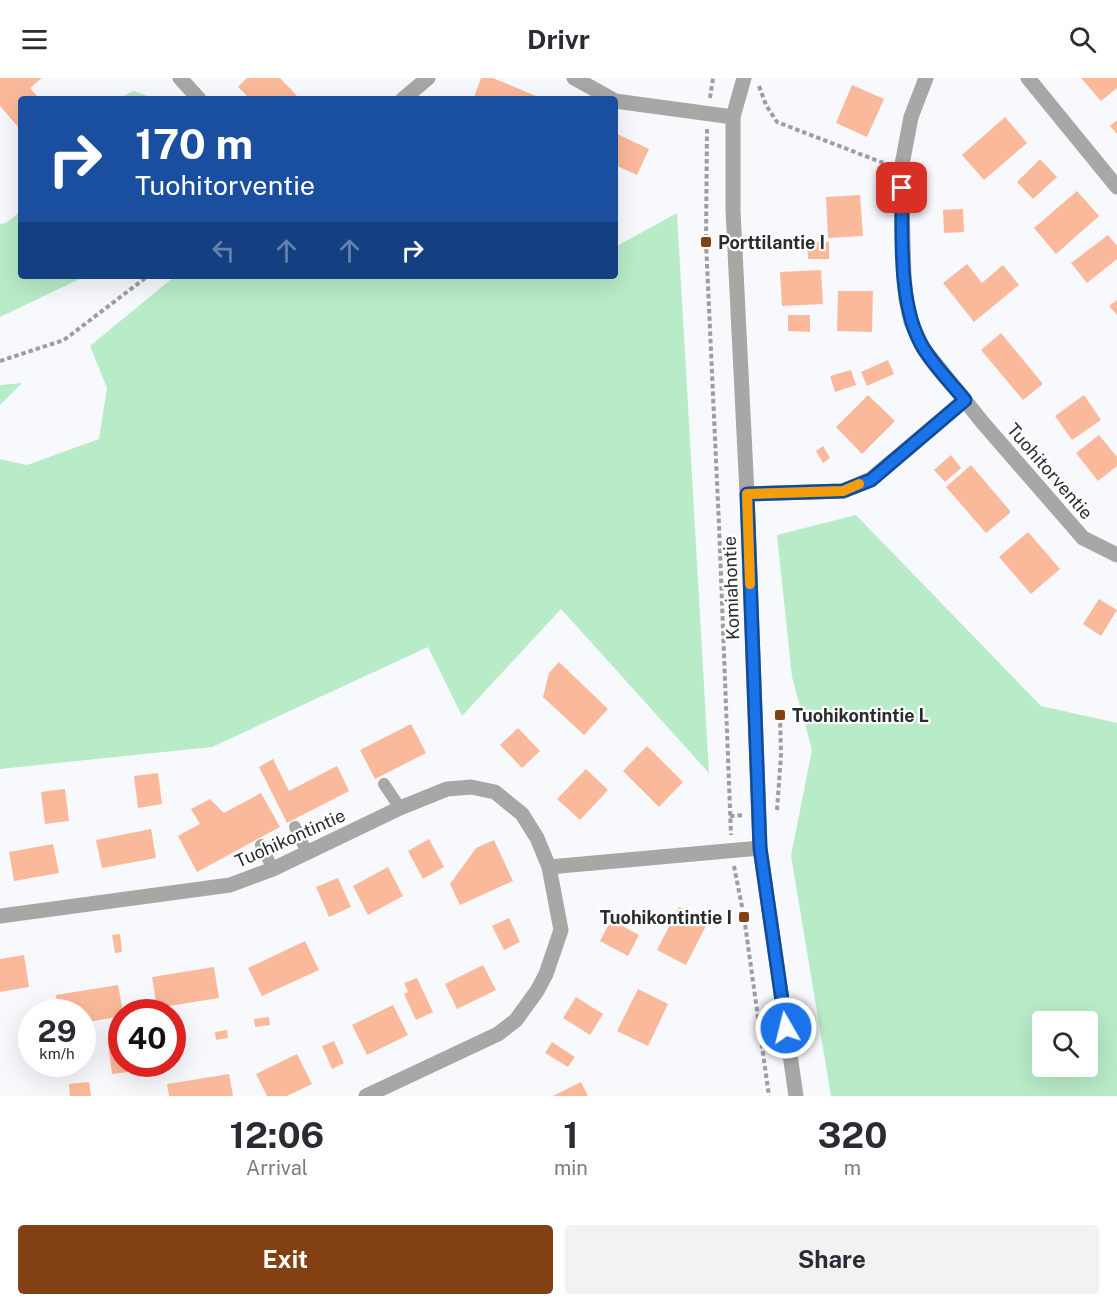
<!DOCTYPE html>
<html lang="en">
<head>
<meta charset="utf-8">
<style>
  body { margin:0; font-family:"Public Sans",sans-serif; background:#f2f2f3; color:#2b2b33; height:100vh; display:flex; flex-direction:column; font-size:22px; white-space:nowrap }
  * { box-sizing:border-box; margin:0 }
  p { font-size:20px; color:#7c7c81 }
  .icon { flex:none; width:33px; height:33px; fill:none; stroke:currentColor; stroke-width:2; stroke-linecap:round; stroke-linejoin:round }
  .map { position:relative; height:1018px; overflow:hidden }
  .details { display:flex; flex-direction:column; background:#fff; flex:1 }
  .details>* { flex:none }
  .top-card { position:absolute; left:18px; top:18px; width:600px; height:183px; border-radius:6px; box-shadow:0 6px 24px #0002; background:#1a4fa0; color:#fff; overflow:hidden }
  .fabs { position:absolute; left:1032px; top:933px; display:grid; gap:12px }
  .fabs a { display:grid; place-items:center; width:66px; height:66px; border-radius:6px; background:#fff; box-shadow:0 6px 24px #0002; font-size:30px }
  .speed { position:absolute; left:18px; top:921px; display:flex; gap:12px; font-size:30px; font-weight:700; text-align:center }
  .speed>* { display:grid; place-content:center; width:78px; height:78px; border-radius:50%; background:#fff; box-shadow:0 6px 24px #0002; line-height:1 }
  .speed small { font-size:15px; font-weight:400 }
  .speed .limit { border:9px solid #d22; background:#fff; color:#111 }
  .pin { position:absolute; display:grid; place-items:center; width:51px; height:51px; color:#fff; margin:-26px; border-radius:12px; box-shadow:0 3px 9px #0006 }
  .me { position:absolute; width:66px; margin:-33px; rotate:352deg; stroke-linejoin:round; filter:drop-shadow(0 0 4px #0008) }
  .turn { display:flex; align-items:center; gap:21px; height:126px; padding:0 18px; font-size:27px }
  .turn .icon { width:78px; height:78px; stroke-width:2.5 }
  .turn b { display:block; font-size:42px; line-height:51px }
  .lanes { display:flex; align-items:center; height:57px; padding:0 18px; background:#0003; justify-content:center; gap:30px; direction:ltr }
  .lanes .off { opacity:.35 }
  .eta { display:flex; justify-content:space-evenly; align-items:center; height:102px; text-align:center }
  .eta b { font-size:36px; font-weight:700; line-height:42px }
  .cta { display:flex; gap:12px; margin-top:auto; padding:12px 18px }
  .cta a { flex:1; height:69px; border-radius:6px; background:#834012; color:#fff; font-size:24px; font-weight:700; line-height:69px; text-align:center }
  .cta a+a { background:#f2f2f3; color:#2b2b33 }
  header { display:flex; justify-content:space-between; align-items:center; height:78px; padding:0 18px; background:#fff; font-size:27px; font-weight:700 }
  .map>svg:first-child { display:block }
  .green { fill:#b8ebc7; fill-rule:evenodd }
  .building { fill:#fab99a }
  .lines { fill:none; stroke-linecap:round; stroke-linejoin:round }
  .path { stroke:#9d9ea1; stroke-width:4; stroke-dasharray:4.5 3; stroke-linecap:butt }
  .service { stroke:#a7a7a5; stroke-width:12 }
  .minor { stroke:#a7a7a5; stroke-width:15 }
  .tertiary { stroke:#a7a7a5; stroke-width:15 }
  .route-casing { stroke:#114b97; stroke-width:15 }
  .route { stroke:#1a73e8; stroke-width:10 }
  .slow { stroke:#f59e0b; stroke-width:10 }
  .poi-dot { fill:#834012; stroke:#fff; stroke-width:2 }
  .labels { text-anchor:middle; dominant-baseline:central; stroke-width:4.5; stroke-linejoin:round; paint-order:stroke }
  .poi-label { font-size:18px; font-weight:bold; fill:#2b2c2d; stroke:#fff; text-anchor:start }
  .street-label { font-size:18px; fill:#2b2c2d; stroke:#fff }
</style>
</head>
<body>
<header><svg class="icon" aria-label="menu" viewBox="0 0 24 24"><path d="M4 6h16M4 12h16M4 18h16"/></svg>Drivr<svg class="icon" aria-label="search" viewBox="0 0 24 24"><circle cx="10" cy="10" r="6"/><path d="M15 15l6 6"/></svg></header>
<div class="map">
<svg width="1117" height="1018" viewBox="0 0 1117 1018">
  <rect width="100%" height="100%" fill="#f8f9fd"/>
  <g class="green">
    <path d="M134,13L156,21H117Z"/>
    <path d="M21,133V198H86L0,239V146L6,145Z"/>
    <path d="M677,135L709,695L561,531L462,638L428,569L212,669L0,691V381L27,387L99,361L107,310L90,268L175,198H277L280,200L285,198H615V169Z"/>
    <path d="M22,305L0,327V307Z"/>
    <path d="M856,437L1041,628L1117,645V1018H831L791,778L812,672L792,599L777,457ZM1042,944H1088V988H1042Z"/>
  </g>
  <g class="building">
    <path d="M0,0H42L30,10L40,21H21V49L19,50L0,28Z"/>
    <path d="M247,0H280L300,21H250L238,9Z"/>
    <path d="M481,0H493L543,21H476L474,19Z"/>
    <path d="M1081,0H1117V10L1101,23Z"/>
    <path d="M852,7L884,21L867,59L836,45Z"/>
    <path d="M1005,39L1027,65L984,102L962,77Z"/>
    <path d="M1117,42V56L1110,48Z"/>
    <path d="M615,55L649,71L637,97L615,87Z"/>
    <path d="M1040,81L1057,99L1033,121L1017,104Z"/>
    <path d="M1077,113L1099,138L1056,176L1034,150Z"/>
    <path d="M860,117L863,158L828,160L826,119Z"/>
    <path d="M963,131L964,154L944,155L943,132Z"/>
    <path d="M1108,157L1117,168V181L1087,205L1071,185Z"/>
    <path d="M807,164H829V181H808Z"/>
    <path d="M967,186L982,205L1003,187L1019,207L974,244L943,205Z"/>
    <path d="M821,192L823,226L782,228L780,194Z"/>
    <path d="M838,213H873L872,254L837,253Z"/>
    <path d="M1117,222V237L1109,228Z"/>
    <path d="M788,237H810V254L788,253Z"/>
    <path d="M1001,255L1043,306L1023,322L981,272Z"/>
    <path d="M888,282L894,296L867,308L861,294Z"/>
    <path d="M851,292L856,307L835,314L830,298Z"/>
    <path d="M868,317L895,343L862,376L836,349Z"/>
    <path d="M1084,317L1101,342L1072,362L1055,338Z"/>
    <path d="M1099,357L1117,379V388L1098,403L1076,375Z"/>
    <path d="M823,368L830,380L823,385L816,373Z"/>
    <path d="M951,377L961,390L945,404L934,392Z"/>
    <path d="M971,387L1011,434L986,455L946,409Z"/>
    <path d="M1028,454L1060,491L1031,516L999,479Z"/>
    <path d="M1099,521L1117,532L1101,558L1083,546Z"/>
    <path d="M559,584L608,631L584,657L543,619L549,595Z"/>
    <path d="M411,646L426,675L375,701L360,672Z"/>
    <path d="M518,650L540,673L522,690L500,667Z"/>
    <path d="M647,668L683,704L659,729L623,693Z"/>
    <path d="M273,681L289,713L337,688L349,713L287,745L259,689Z"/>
    <path d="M586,691L608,712L580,742L557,721Z"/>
    <path d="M158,695L162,726L138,730L134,698Z"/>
    <path d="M65,711L69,743L45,746L41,714Z"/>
    <path d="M261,715L280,749L197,794L178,758L200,746L191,731L210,721L224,735Z"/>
    <path d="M151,751L156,780L102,790L96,762Z"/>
    <path d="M429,761L444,789L423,801L408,773Z"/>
    <path d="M494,762L513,803L460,827L450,806L476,770Z"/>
    <path d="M53,766L59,795L14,803L9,774Z"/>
    <path d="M388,789L403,818L368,837L353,808Z"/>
    <path d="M338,800L351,829L329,839L316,809Z"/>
    <path d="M679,829L708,844L686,887L657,872Z"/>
    <path d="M509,840L520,864L504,872L492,848Z"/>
    <path d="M611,842L639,857L628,878L600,863Z"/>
    <path d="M120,856L122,874L115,875L112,857Z"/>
    <path d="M305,863L319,892L262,918L248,890Z"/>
    <path d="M24,877L29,909L0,914V881Z"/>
    <path d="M483,887L496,912L457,931L445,906Z"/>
    <path d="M214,889L219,920L157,930L152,899Z"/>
    <path d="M417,900L433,934L416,942L404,916L408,914L404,905Z"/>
    <path d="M118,907L123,934L122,938L82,945V934H59L56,917Z"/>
    <path d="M638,911L668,926L648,968L617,953Z"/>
    <path d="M576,919L603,936L590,957L563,940Z"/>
    <path d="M393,927L408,957L367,977L352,947Z"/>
    <path d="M269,939L270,947L255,949L254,941Z"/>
    <path d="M227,952L228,960L216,962L215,954Z"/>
    <path d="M122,962V986H136L137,993L112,996L108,964Z"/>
    <path d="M334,963L344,985L332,991L322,968Z"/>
    <path d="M552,964L575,979L568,989L545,975Z"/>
    <path d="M297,976L312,1006L287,1018H267L256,996Z"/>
    <path d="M229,996L233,1018H169L167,1006Z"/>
    <path d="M89,1004L91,1018H70L69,1006Z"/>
    <path d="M581,1004L588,1018H553Z"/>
  </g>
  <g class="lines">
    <g class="path">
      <path d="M759,8L766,27L777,44L886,86"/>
      <path d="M710,20L713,0"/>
      <path d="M707,51L706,164L719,447L731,757"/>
      <path d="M0,283L64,262L148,198"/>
      <path d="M777,732L781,677L780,637"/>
      <path d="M730,738L744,737"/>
      <path d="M734,788L744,839L769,1018"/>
    </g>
    <g class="service">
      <path d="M384,706L400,730"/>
      <path d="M295,749L307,775"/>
      <path d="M261,767L273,791"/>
    </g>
    <g class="minor">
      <path d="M180,0L199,21"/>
      <path d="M574,0L612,21"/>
      <path d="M926,0L911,39L901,92L904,198L906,221L911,244L923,270L983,345L1083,460L1117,477"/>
      <path d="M1028,0L1117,109"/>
      <path d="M403,21L428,0"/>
      <path d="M615,23L733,39"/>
      <path d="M747,416L843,413L871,401L965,322"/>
      <path d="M549,789L760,770"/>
      <path d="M0,838L230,807L273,791L400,730L447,711L471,709L495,714L522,736L537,760L549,789L561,852L546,896L537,913L516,942L498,956L366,1018"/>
    </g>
    <path class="tertiary" d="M744,0L733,39V132L747,416L760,770L796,1018"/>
  </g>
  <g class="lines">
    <g class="route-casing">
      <path id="route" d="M786,950L760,770L747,416L843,413L871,402L965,322C951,305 935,289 924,271C898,231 902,157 902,110"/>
    </g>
    <use href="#route" class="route"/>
    <path class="slow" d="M750,506L747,416L843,413L859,406"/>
  </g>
  <g class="poi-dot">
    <rect x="700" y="158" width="12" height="12" rx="3"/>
    <rect x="774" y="631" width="12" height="12" rx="3"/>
    <rect x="738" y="833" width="12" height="12" rx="3"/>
  </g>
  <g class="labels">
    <g class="poi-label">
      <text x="718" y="164">Porttilantie I</text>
      <text x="792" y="637">Tuohikontintie L</text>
      <text x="732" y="839" text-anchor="end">Tuohikontintie I</text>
    </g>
    <g class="street-label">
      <text transform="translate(1050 393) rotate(49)">Tuohitorventie</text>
      <text transform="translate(731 510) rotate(-92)">Komiahontie</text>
      <text transform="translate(290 760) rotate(-24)">Tuohikontintie</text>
    </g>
  </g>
</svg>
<div class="fabs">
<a><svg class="icon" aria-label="search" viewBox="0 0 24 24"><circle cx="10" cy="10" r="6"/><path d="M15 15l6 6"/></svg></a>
</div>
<div class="speed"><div>29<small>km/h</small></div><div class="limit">40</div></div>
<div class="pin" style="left:902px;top:110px;background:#d93025"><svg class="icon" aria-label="arrive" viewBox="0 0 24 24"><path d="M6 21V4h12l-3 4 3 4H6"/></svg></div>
<svg class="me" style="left:786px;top:950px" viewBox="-20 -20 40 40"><circle r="17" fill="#1a73e8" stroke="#fff" stroke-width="3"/><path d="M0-11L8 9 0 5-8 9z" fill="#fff"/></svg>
<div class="top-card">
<div class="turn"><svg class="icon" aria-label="right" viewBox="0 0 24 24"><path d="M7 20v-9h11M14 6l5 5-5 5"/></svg><div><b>170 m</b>Tuohitorventie</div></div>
<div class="lanes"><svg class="icon off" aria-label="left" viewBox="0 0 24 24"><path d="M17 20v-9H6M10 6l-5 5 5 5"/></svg><svg class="icon off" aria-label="ahead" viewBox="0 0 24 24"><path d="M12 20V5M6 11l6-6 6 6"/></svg><svg class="icon off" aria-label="ahead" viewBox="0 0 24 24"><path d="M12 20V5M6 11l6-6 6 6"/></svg><svg class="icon" aria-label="right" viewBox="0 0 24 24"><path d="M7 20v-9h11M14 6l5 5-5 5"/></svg></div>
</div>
</div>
<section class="details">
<div class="eta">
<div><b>12:06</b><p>Arrival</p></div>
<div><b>1</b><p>min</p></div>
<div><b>320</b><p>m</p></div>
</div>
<div class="cta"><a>Exit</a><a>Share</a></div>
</section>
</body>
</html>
